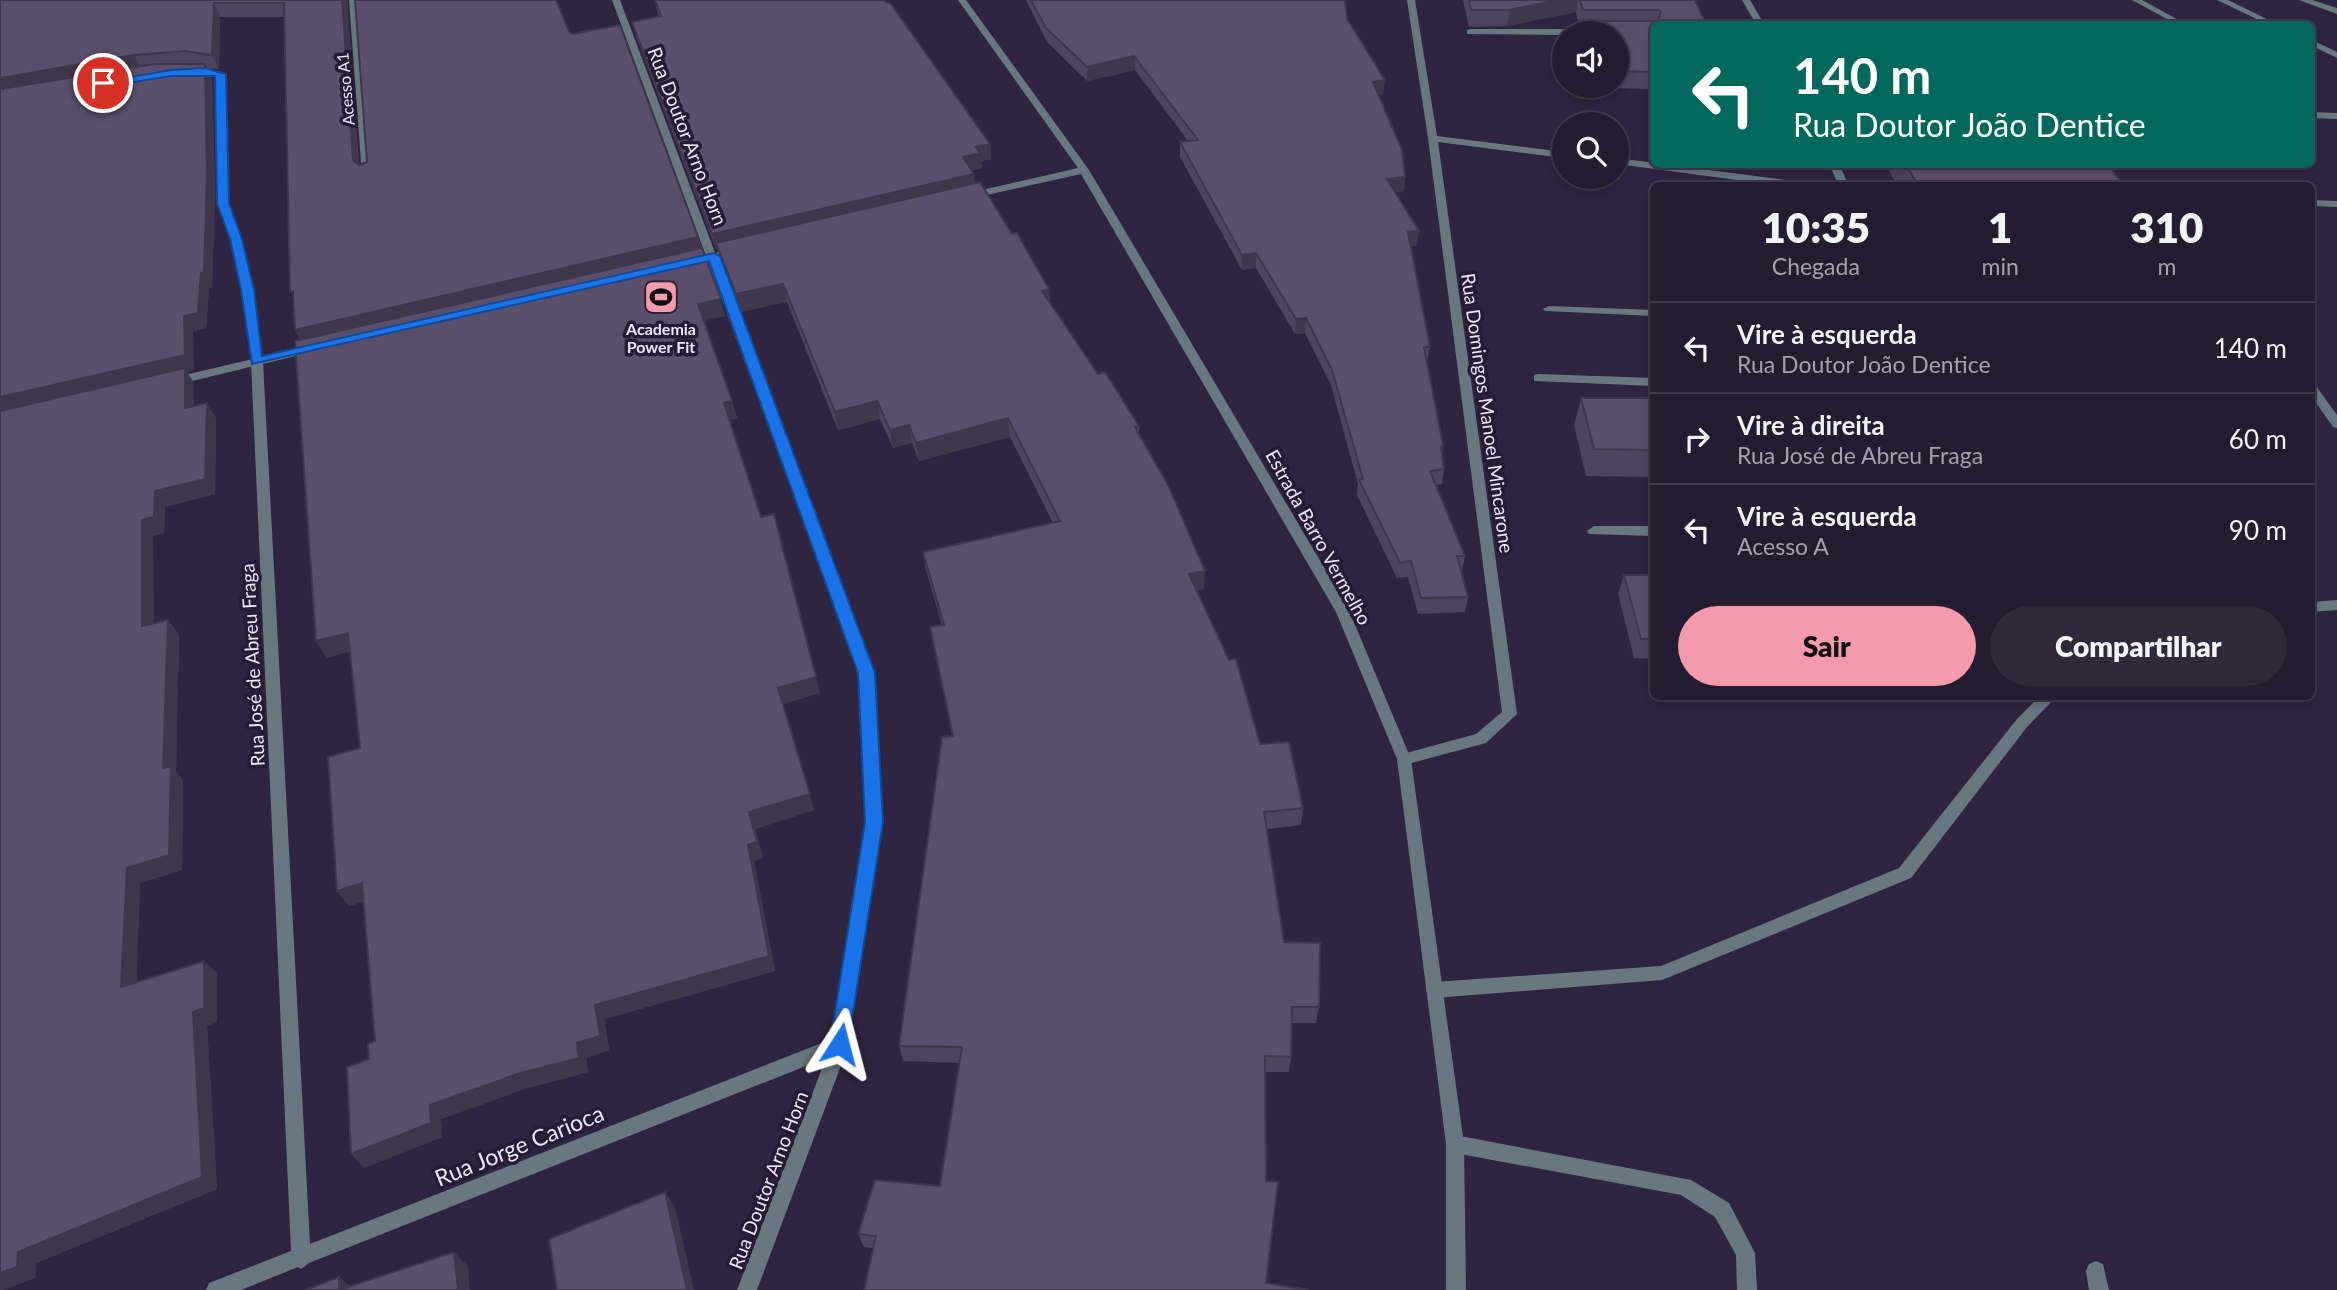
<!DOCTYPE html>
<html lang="pt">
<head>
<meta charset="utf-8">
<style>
  body { margin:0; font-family:Lato,sans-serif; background:#30293c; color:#f1f3f6; height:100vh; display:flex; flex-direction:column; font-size:26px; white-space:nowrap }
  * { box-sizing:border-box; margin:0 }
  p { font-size:23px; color:#a3a1ab }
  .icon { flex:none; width:38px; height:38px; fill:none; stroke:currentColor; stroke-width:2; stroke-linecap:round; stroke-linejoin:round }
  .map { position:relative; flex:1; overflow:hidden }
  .details { position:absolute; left:1650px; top:182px; width:665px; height:518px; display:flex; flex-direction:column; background:#241c30; border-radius:10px; box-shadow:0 4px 10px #0003,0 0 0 2px #413a4c }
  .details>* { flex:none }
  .banner { position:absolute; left:1650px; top:21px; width:665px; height:147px; border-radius:10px; box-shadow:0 4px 10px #0003,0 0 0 2px #413a4c; background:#00695c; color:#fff; overflow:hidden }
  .fabs { position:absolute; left:1552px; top:21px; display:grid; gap:14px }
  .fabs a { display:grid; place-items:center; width:77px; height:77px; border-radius:50%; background:#241c30; box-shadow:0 4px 10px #0003,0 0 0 2px #413a4c; font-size:35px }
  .pin { position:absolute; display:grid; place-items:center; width:60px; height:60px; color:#fff; margin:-30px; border:4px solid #fff; border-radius:50%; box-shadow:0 2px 7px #0007 }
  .me { position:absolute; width:77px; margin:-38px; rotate:9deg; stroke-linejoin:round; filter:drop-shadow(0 0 5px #0008) }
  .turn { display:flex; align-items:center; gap:24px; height:147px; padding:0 28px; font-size:32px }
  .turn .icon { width:91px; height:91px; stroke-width:2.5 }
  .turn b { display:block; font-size:49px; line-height:60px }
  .eta { display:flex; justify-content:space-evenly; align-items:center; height:119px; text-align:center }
  .eta b { font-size:42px; font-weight:800; line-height:49px }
  .action { display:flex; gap:14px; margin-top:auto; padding:14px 28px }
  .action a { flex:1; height:80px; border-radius:42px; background:#f39aac; color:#111; font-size:28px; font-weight:800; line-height:80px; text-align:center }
  .action a+a { background:#30293c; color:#f1f3f6 }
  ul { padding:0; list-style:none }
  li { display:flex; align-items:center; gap:21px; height:91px; padding:0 28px; border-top:2px solid #413a4c }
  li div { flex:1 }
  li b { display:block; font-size:26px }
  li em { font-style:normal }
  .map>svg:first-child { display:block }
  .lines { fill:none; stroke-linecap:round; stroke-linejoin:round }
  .service { fill:#687880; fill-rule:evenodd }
  .minor { fill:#687880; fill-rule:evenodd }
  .tertiary { fill:#687880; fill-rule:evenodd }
  .wall { fill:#4e445d }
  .shaded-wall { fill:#40374c }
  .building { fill:#5b4f6c; stroke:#40374c; stroke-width:2 }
  .route { fill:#1a73e8; stroke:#114b97; stroke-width:2 }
  .labels { text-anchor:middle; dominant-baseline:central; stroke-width:7; stroke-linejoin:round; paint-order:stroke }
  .far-street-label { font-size:16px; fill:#ece6f7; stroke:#261c35 }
  .far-poi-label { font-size:16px; font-weight:bold; fill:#ece6f7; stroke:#261c35 }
  .street-label { font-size:19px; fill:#ece6f7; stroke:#261c35 }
  .near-street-label { font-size:23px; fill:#ece6f7; stroke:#261c35 }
</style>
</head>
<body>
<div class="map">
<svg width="2337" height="1290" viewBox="0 0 2337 1290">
  <rect width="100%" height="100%" fill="#302540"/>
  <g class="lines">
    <g class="service">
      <path d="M349,0H357L372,175L367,178L362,175Z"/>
      <path d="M2337,600V610L2312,612V602Z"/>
      <path d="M2040,696H2057L2027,727L1911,878L1662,980L1434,998L1428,995L1426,990L1428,985L1434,982L1661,966L1899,868L2017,719Z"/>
    </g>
    <g class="minor">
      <path d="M612,0H620L873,673L882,822L849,1044L757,1290H737L826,1058L309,1263L301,1269L298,1267L241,1290H206L209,1283L291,1251L251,362L242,290L231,239L218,203L215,76L190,75L187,74V70L220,71L225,74L228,203L241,239L252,290L263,362L310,1244L832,1039L866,822L859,673Z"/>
      <path d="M1407,0H1415L1437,136L1564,152V158L1438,142L1517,714L1486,743L1404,765L1399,763L1397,759L1399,755L1476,734L1502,712L1428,138Z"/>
      <path d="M1742,0H1750L1764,24H1756Z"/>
      <path d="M2132,0H2142L2186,24H2176Z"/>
      <path d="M2217,0H2228L2277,24H2267Z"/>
      <path d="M2299,0H2312L2337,8V14Z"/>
      <path d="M1470,29H1602L1606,32L1564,35L1467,34V30Z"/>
      <path d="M2312,40L2337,52V58L2312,46Z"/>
      <path d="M2312,112L2337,113V119L2312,118Z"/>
      <path d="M1617,158L1808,183L1813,186H1781L1617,164Z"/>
      <path d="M1829,164H1839L1849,186H1839Z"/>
      <path d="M2312,200L2337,201V207L2312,206Z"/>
      <path d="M1549,306L1654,310V316L1545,311L1543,309Z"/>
      <path d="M1538,374L1654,378V386L1534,381V375Z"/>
      <path d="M2312,385L2316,386L2337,415V428L2333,427L2312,397Z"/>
      <path d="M1594,526H1654V536L1589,534L1587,531Z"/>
      <path d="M1455,1135L1691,1180L1729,1203L1755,1253L1757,1290H1737L1736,1255L1715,1217L1681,1195L1455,1153L1449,1150L1446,1144L1449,1138Z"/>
      <path d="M2096,1261L2103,1264L2109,1290H2089L2086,1271L2089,1264Z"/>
    </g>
    <g class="tertiary">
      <path d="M958,0H966L1089,170L1348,608L1411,759L1464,1144L1466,1290H1446V1144L1397,759L1336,612L1081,174L969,199L964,196L969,193L1078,168Z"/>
      <path d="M735,248L739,249V253L687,266L682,263L683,261Z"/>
      <path d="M312,345L318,349L316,351L172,386L166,382L172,378Z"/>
    </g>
  </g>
  <g class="wall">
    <path d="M0,0H347L359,165L367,162L569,31L698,237L725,316L704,320L732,401L737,418L729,420L820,693L783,704L814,810L755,829L763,858L754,861L775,971L604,1019L609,1050L586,1058L588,1072L527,1088L441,1119L442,1137L364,1168L369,1059L375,1041L364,901L349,906L337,891L360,748L350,651L327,658L301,340L295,330L284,17H220L219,69L207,68L212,79L215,191L212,288H209L206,328L193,331L194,370L187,372L194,383V405L216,418L215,494L165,507L164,533L153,536L154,623L168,620L179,635L176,771L183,781L182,870L140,883L136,982L204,961L217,974V1022L207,1026L217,1189L36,1263L35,1278Z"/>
    <path d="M654,0H883L990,144L991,159L981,161L982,168L972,171L975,184L1012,234L1049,289L1050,304L1098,374L1139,426V435L1204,589L1196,591L1260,744L1303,808L1301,825L1267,829L1284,942L1319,1007L1316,1023H1292L1291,1057L1289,1072H1266L873,1248L864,1247L858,1234L940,1186L960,1063L903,1061L899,1046L952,736L930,627L942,625L926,570L923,552L1053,523L1010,437L919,461L912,443L893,448L880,419L838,430L787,302L740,312L721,261L718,249H716L636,36L632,22L659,17Z"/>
    <path d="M1026,0H1345L1347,19L1385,80L1383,94L1379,95L1405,177L1404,191L1395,192L1417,246H1411L1430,347L1427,362L1443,445L1442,453L1444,469L1442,484L1436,485L1465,556L1462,571L1468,597L1465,612L1418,614L1408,577L1397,578L1357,495L1358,484L1331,385L1305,333L1295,334L1256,268L1242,270L1180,157V142L1188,141L1135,70L1087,81L1047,42Z"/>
    <path d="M1463,0H1695L1654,24V89L1594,88V86H1617V33H1583L1584,26H1579L1576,12L1507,26L1469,27Z"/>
    <path d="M1886,164H2108L2124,186H1897Z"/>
    <path d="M1581,398H1654V477L1586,476L1574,425Z"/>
    <path d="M1624,575H1654V659L1634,658L1618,594Z"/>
  </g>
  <g class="shaded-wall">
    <path d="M342,0H347L359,175L353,160Z"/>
    <path d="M1557,0H1578L1576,12L1507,26L1510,10Z"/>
    <path d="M214,3L220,17L219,69L212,55Z"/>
    <path d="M134,55L142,69L0,94V78Z"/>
    <path d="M1134,56L1135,70L1087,81V67Z"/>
    <path d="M205,64L212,79L215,191L212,288H209L206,328L193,331L194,370L187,372L194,383V423L0,415V397L184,316Z"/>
    <path d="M1385,80L1383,94L1372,96L1373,82Z"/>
    <path d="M990,144L991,159L981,161L982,168L965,172L963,157L976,147Z"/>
    <path d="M974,174L975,189L716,243L718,249H716L712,234Z"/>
    <path d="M1405,177L1404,191L1385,194L1387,179Z"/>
    <path d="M1419,231L1417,246L1406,247L1408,232Z"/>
    <path d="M698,237L702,253L303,345L295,330Z"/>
    <path d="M1256,253V268L1242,270V255Z"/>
    <path d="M783,284L787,302L740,312L736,294Z"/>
    <path d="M1049,289L1051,307L1042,291Z"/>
    <path d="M721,299L725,316L703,321L698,304Z"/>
    <path d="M1306,318L1305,333L1295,334L1296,319Z"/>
    <path d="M732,401L737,418L728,420L724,403Z"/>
    <path d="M877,401L880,419L838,430L835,412Z"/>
    <path d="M207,403L216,418L215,494L165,507L164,533L153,536L154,642L142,626V520L155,491Z"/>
    <path d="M1008,418L1010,437L919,461L916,443Z"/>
    <path d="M909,425L912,443L893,448L890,430Z"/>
    <path d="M774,514L820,693L783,704L814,810L755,829L763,858L754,861L775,971L604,1019L609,1050L586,1058L588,1072L527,1088L441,1119L442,1137L364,1168L351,1154L430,1105L577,1043L595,1005L748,845L749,812L778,688Z"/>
    <path d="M1205,571L1204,589L1189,592V574Z"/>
    <path d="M168,620L179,635L176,771L183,781L182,870L140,883L136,1001L121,987L127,868L163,768Z"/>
    <path d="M348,633L358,649L327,658L316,641Z"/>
    <path d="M362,883L373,898L349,906L337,891Z"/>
    <path d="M204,961L217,974V1022L207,1026L217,1189L36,1263L35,1278L3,1290H0V1273L193,1012Z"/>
    <path d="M665,1192L675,1207L694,1290H687Z"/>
    <path d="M454,1252L468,1266L470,1290H458Z"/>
    <path d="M339,1277L354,1290H339Z"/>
  </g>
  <g class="building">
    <path d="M0,0H342L353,160L359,165L367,162L355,0H556L569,31L572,34L620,25L698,237L295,330L293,291L290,292L284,3H214L212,55L184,51L134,55L0,78Z"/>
    <path d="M655,0H883L891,4L990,144L976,147L980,153L963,157L974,174L712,234L632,22L661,16Z"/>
    <path d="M1031,0H1345L1347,19L1385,80L1373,82L1402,150L1405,177L1387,179L1419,231L1408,232L1430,347H1424L1443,445L1441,447L1444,469L1430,471L1465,556H1457L1468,597L1421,598L1411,561L1400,563L1359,480L1363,479L1332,370L1306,318L1296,319L1256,253L1242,255L1180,142L1198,140L1134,56L1087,67L1046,28Z"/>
    <path d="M1469,0H1557L1510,10H1471Z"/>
    <path d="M1580,0H1695L1706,24H1654V72L1617,71V33H1589L1585,21H1658L1661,12L1658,10H1583Z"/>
    <path d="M154,64H205L207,176L204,272L201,273L198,313L184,316L185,355L0,397V89Z"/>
    <path d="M1906,164H2108L2124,186H1918Z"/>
    <path d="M980,182L1012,234L1017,233L1049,289L1042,291L1098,374L1105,372L1139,426L1135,427L1169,487L1205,571L1189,574L1229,660L1236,659L1260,744L1289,742L1303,808L1264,812L1284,942L1320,943L1319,1007H1292L1291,1057L1265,1056L1266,1181L1278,1182L1266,1283L1309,1290H864L876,1236L858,1234L875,1180L940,1186L962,1047L899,1046L942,737L953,736L930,627L944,625L923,552L1060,521L1008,418L916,443L909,425L890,430L877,401L835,412L783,284L736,294L716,243Z"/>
    <path d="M702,248L721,299L698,304L732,401L724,403L761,517L774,514L816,677L778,688L810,794L749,812L757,842L748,845L769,956L595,1005L600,1036L577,1043L579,1058L517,1074L430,1105L431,1123L351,1154L347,1067L369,1059L368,1044L375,1041L362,883L337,891L328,757L360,748L348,633L316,641L295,341Z"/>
    <path d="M185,368V408L207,403L205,479L155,491L154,517L142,520V626L168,620L163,768L171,766L169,855L127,868L121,987L204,961V1008L193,1012L202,1177L18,1252L17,1267L0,1273V411Z"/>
    <path d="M1581,398H1654V450L1594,449Z"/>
    <path d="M1624,575H1654V639H1641Z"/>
    <path d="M665,1192L687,1290H557L549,1239Z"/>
    <path d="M454,1252L458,1290H306L339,1277V1290Z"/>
  </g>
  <path class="route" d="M205,68L226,74L229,203L242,239L254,290L262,356L714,253L720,256L875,673L883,822L847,1051L840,1053L833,1051L830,1044L865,822L858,673L709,261L252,364L241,290L230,239L217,203L215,76H171L103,87L98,83L171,70Z"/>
  <defs>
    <g id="stadium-square" transform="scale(1.75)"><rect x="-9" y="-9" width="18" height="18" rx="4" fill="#f39aac" stroke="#261c35"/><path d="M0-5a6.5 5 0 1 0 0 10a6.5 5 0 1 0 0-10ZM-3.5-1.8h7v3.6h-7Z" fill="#111"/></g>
  </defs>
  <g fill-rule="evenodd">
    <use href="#stadium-square" x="661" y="297"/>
  </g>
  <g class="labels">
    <g class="far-street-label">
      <text transform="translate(345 89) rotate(-95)">Acesso A1</text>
    </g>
    <g class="far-poi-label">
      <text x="661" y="328">Academia<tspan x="661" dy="18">Power Fit</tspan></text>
    </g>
    <g class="street-label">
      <text transform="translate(688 136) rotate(69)">Rua Doutor Arno Horn</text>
      <text transform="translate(1488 413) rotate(82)">Rua Domingos Manoel Mincarone</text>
      <text transform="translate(1319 537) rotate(61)">Estrada Barro Vermelho</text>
      <text transform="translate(252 665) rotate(-93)">Rua José de Abreu Fraga</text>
      <text transform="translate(768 1180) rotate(-69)">Rua Doutor Arno Horn</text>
    </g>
    <g class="near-street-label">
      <text transform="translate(519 1145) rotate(-22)">Rua Jorge Carioca</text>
    </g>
  </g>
</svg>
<div class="fabs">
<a><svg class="icon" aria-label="sound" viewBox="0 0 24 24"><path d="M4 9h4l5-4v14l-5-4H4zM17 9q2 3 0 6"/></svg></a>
<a><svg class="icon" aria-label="search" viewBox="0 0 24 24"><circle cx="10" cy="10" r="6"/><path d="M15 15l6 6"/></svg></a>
</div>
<div class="pin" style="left:103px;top:83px;background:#d93025"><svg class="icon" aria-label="arrive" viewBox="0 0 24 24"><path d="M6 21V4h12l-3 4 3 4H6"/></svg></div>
<svg class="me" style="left:840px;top:1044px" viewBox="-20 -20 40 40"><path d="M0-17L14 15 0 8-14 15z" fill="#1a73e8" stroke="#fff" stroke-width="4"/></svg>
<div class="banner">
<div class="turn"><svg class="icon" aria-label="left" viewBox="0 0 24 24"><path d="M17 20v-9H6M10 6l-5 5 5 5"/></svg><div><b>140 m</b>Rua Doutor João Dentice</div></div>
</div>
<section class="details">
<div class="eta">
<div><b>10:35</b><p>Chegada</p></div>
<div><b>1</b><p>min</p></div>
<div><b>310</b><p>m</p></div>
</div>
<ul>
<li><svg class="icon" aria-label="left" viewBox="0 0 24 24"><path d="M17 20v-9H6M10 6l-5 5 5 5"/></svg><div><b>Vire à esquerda</b><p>Rua Doutor João Dentice</p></div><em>140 m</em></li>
<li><svg class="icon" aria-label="right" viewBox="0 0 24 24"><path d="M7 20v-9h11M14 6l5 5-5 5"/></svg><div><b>Vire à direita</b><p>Rua José de Abreu Fraga</p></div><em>60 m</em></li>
<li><svg class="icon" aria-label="left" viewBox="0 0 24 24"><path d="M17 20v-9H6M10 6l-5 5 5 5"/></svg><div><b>Vire à esquerda</b><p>Acesso A</p></div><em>90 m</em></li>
</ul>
<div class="action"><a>Sair</a><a>Compartilhar</a></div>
</section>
</div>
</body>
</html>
